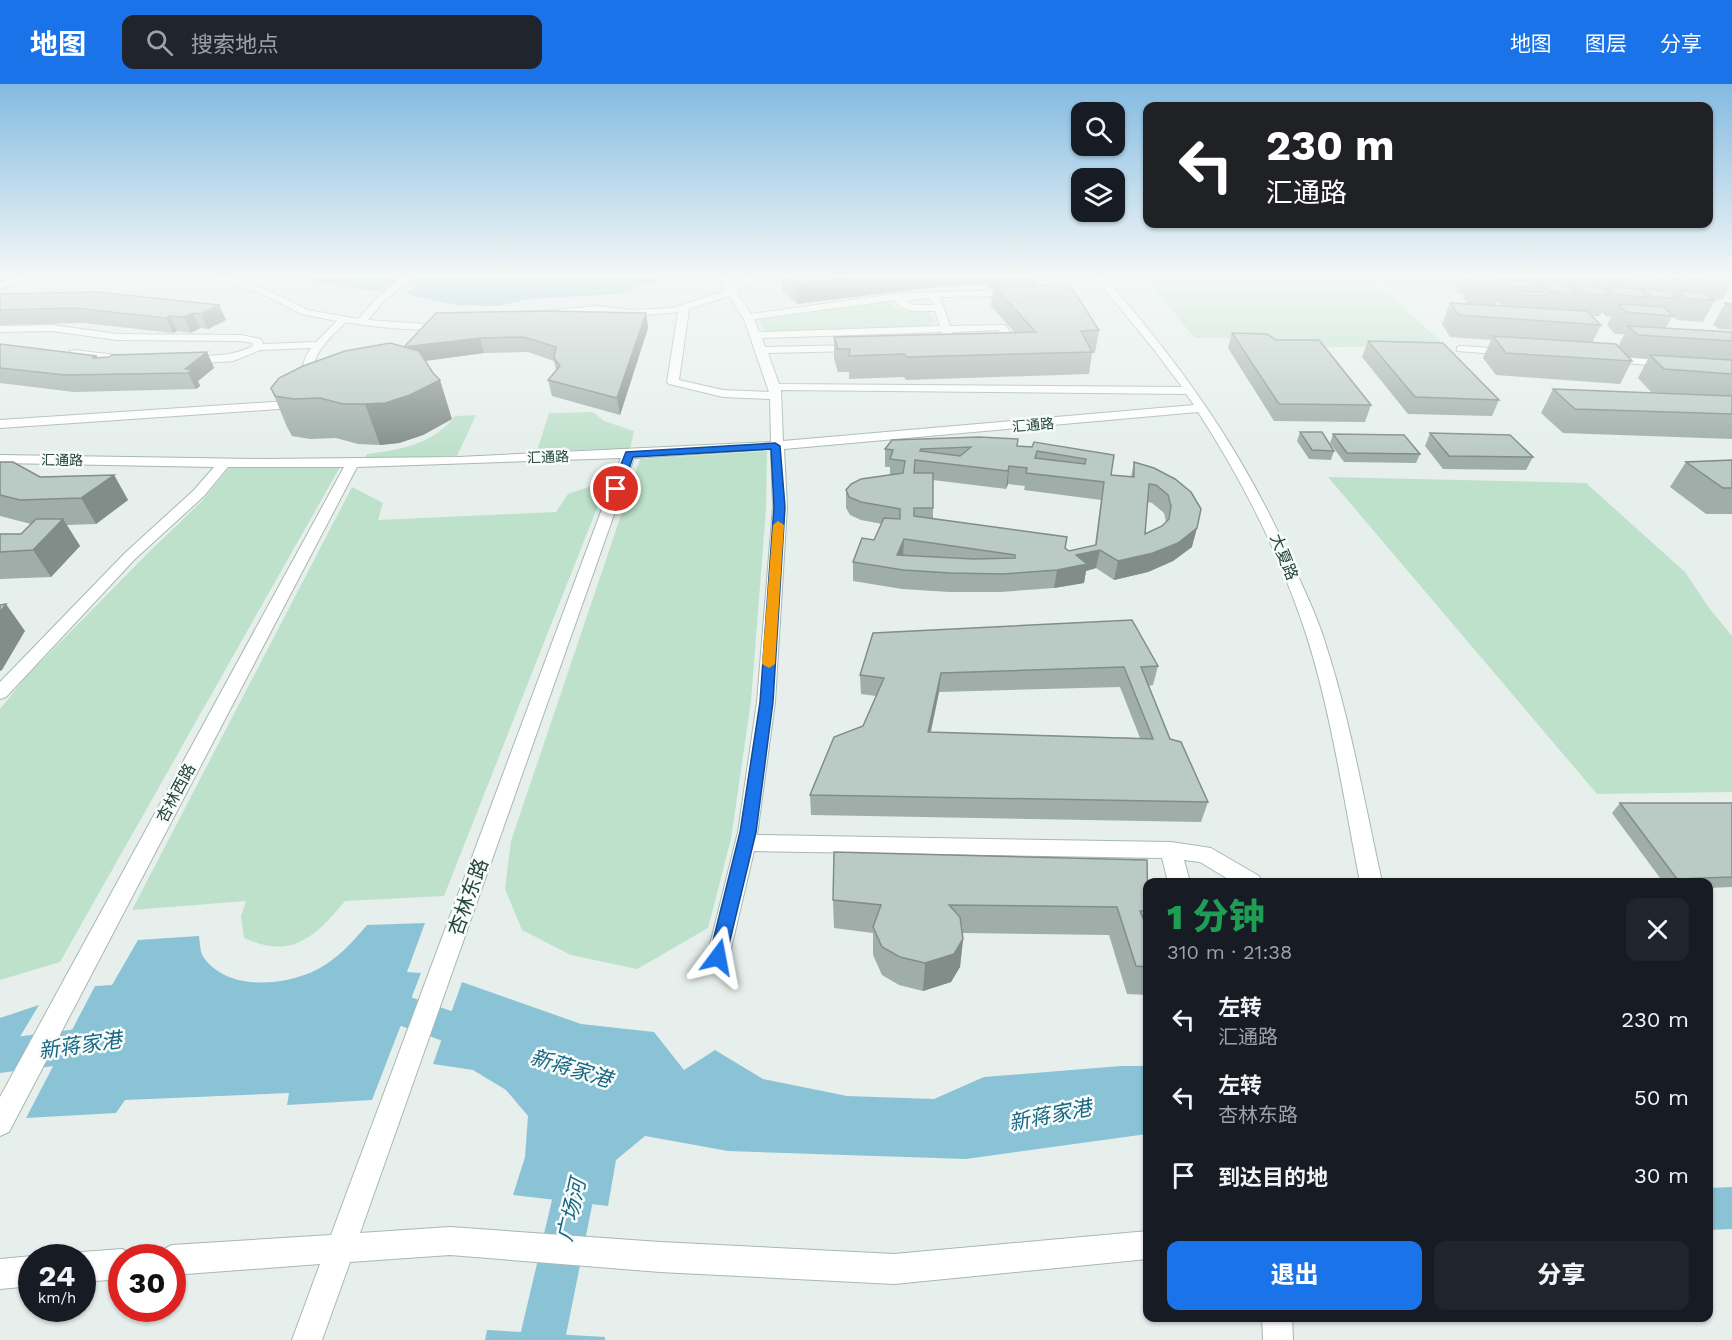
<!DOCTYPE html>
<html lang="zh">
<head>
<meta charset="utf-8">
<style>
  body { margin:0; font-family:"Work Sans","Noto Sans SC",sans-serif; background:#20242c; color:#f1f3f6; height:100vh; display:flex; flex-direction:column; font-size:22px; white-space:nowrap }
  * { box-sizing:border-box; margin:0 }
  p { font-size:20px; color:#9ea1a6 }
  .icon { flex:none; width:33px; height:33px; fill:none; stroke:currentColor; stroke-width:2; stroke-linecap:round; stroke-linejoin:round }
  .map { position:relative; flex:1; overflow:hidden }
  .details { position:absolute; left:1143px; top:794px; width:570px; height:444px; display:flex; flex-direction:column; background:#171b24; border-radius:12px; box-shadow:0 2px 4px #0004 }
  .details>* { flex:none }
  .hud { position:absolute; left:1143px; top:18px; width:570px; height:126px; border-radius:12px; box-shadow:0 2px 4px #0004; background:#202124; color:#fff; overflow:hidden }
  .fabs { position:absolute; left:1071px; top:18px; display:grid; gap:12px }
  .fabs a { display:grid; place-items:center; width:54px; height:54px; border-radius:12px; background:#171b24; box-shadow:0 2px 4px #0004; font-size:30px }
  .speed { position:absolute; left:18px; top:1160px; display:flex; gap:12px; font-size:30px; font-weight:700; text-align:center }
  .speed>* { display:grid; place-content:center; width:78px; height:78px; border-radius:50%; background:#171b24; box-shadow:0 2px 4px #0004; line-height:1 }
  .speed small { font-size:15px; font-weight:400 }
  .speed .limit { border:9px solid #d22; background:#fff; color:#111 }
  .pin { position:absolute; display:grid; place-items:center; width:51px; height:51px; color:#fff; margin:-26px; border:3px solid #fff; border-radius:50%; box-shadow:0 2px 6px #0007 }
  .me { position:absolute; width:66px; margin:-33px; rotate:13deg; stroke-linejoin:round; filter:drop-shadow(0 0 4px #0008) }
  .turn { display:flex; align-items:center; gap:21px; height:126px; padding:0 24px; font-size:27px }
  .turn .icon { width:78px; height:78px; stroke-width:2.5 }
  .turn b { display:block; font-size:42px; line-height:51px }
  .round { display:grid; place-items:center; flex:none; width:63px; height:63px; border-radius:12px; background:#20242c }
  .overview { display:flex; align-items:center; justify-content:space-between; height:102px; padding:0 24px }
  h1 { font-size:36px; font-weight:800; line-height:45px; color:#1e9e55 }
  .primary-button { display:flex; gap:12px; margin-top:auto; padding:12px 24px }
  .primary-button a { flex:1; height:69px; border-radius:12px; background:#1a73e8; color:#fff; font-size:24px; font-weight:800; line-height:69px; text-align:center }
  .primary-button a+a { background:#20242c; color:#f1f3f6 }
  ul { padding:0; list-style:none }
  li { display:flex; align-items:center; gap:18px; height:78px; padding:0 24px }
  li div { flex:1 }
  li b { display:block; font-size:22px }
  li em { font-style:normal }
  header { display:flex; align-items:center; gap:36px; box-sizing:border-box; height:84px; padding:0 30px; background:#1a73e8; color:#fff }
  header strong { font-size:28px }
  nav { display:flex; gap:33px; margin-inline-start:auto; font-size:21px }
  .search { width:420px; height:54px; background:#20242c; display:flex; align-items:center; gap:15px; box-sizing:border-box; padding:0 21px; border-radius:12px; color:#9ea1a6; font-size:22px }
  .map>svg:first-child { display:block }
  .green { fill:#bee1cb }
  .water { fill:#8bc3d6 }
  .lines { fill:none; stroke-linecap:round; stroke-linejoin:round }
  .canal { fill:#8bc3d6; fill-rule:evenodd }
  .street-casing { stroke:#a8b8b4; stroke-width:2 }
  .street { fill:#fff; fill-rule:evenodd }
  .wall { fill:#a0aea9; fill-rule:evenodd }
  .shaded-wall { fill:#828d8a }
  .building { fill:#bacac5; stroke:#828d8a; stroke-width:1.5; fill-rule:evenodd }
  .route { fill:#1a73e8; stroke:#114b97; stroke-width:1.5 }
  .slow { fill:#f59e0b }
  .labels { text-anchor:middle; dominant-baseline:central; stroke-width:5; stroke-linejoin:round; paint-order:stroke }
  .far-street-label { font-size:14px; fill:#23433d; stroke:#f7fbf9 }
  .street-label { font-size:16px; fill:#23433d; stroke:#f7fbf9 }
  .near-street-label { font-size:20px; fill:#23433d; stroke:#f7fbf9 }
  .near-water-label { font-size:21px; font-style:italic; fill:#186783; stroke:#f7fbf9 }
</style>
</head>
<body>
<header>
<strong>地图</strong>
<div class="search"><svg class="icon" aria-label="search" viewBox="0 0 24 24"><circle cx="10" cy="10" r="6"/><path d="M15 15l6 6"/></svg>搜索地点</div>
<nav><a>地图</a><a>图层</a><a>分享</a></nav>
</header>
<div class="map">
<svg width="1732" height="1256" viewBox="0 0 1732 1256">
  <rect width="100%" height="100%" fill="#e6efec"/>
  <g class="green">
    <path d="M1144,193H1368L1445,261L1298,264L1263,254H1195Z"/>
    <path d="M1380,193H1449L1461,202H1390Z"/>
    <path d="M890,216L892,222L904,227L929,228L936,237L924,243L765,248L759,237L764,233Z"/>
    <path d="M593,328L604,337L634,347L630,365L537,367L549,329Z"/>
    <path d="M476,331L457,372L364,375L367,370C400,366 434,360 455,332Z"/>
    <path d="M767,367L766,425L751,617L731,755L708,844L637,885L571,871L522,846L505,805L511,757L640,375Z"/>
    <path d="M231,382L340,383L60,878L0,896V625L25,594L147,470L202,417Z"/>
    <path d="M1328,393L1586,399L1685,488L1709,524L1732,552V708L1597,710Z"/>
    <path d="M608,396L444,812L345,817C315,853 292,876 244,854L241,832L246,817L132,826L352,403L383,419L378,436L556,428L568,410Z"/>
  </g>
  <g class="water">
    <path d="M307,193H400L383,208L319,200Z"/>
    <path d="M425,193H668L619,210L530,215L498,222L456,221L406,210Z"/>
    <path d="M425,839L407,888L421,889L372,1016L287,1021L289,1009L125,1016L116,1029L26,1034L95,902L112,901L138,856L199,852C200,858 200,869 204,874C227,905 275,902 307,890C332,881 351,860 367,841Z"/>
    <path d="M462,898L581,940L654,948L684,986L715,966L763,995L847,1012L934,1015L984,993L1121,982H1147V1050L966,1075L728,1067L645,1052L616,1076L608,1122L513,1111L525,1073L528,1032L506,1006L473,986L433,980Z"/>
    <path d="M39,921L0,986V934Z"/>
    <path d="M487,1246L605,1253V1256H485Z"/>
  </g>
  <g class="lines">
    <g class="canal">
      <path d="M327,193H537L530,197L345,200Z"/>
      <path d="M387,905L495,942L500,954L495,966L482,971L387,937L370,939L357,934L352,923L357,912L370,907Z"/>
      <path d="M100,942L113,947L119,959L113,971L100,976L0,989V955Z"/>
      <path d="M580,1062L594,1068L600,1082L565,1256H519L560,1082L566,1068Z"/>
      <path d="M1732,1103V1145L1708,1146V1104Z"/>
    </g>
    <g class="street-casing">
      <g id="street">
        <path d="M15,193H29L0,205V199Z"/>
        <path d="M209,193H224L268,206L308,226L358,235L376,215L402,193H412L382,219L368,236L424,240L446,238L451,241C437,251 366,242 346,238C332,252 312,268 313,290C313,301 317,308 313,319L307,323L0,344V336L302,316C309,295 295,287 311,264L260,266L233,277L187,280L182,277L183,275C207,270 230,274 253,262L252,259L241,257L117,256L52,247L0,248V242L52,241L117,250L241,251L261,255L263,260L316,258L337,237L302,230L262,210Z"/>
        <path d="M717,193H726L733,203L747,193H758L737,209L751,230L902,209L1015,206L1020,209L1015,212L940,213L950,242L1005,241L1019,261L1018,263H1003L1002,261L1007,258L998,246L952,248L954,254L949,257L945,256L942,248L762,254L765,263L856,261L861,264L856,267L768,269L779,300L1182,303L1155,267L1095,193H1104C1186,286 1250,378 1298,492C1307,512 1317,533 1324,555C1350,634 1364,717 1382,798H1360C1344,717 1332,632 1307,553C1282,475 1243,397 1198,328L784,365L787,423L775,618L757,751L1171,758L1211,764L1259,792L1262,798H1233L1200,778L1184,776L1190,798H1168L1162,774L754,767L729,873L726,880L718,883L710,880L707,873L738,748L757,618L773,423L771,365L634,374L360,1149L450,1143L660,1158L894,1170L1148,1147V1175L894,1200L660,1188L450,1171L350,1178L322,1256H292L320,1180L172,1191V1173H159L162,1166L172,1161L331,1151L621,374L357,383L9,1048L0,1052V1013L344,383H228L204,412L135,475L6,613L0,615V598L125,469L194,406L214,383L0,379V371L263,375L458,373L771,358L770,315L723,313L669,300L667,298L678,228L632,232L597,228L533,234L528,231L533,228L597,222L632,226L672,224L726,207ZM729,212L744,235L769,308L723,306L679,296L689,225ZM930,214L933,221H914L905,217ZM895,216L900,223L914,227H935L940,242L759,248L754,235ZM781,306L1186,310L1194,321L783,357Z"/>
        <path d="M1461,262L1509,265L1514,268L1509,271L1457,267V263Z"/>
        <path d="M74,266L133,273L138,276L133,279L70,271V267Z"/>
        <path d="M1608,272L1670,277L1675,280L1670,283L1604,277L1603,275Z"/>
        <path d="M122,1165L132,1170L134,1173H122V1195L82,1198V1173H71L82,1168Z"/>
        <path d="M32,1172V1202L0,1205V1175Z"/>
        <path d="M1262,1233H1292L1293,1256H1263Z"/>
      </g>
    </g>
    <use href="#street" class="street"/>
  </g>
  <g class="wall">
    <path d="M781,193H1040V195H1036L1035,200L1099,246L1095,269H1092L1089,290L906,296L904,293L849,295V288H838L834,275V253L1014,248L991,222L993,204H988L986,201L943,202L797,220L782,207Z"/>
    <path d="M1460,193H1732V199L1723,215L1713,216H1715L1703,238L1677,236L1672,232L1666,244L1732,248V355L1563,349L1541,329L1553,305L1673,310L1651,308L1638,294L1648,275L1628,273L1632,277L1620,300L1496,291L1483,274L1491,256L1450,253L1442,240L1450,219L1468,220L1463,213L1464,210H1460L1455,206ZM1498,217L1502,222L1496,221ZM1602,228L1606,232L1611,233L1607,241L1615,250H1624L1618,263L1592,259L1601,241L1592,232H1600Z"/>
    <path d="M97,208L226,236L208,245L200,244L191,249L177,247L173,249L83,239L0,241V210Z"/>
    <path d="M1725,219L1732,220V246L1719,245L1713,241Z"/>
    <path d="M646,229L648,244L620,331L552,312L548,296L556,286L554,277L528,268L484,269L425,277L452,335L423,351L399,359L380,361L358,360L336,354L310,355L292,352L287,343L271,304L404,263Z"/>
    <path d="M1232,249L1371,321L1365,338L1274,337L1228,264Z"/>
    <path d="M1368,257L1499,316L1492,332L1408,330L1362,273Z"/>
    <path d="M0,260L98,274L207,268L214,284L198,297L200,302L196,305L74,308L0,299Z"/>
    <path d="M1300,348L1334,367L1331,376L1309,375L1297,357Z"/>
    <path d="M1430,349L1533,373L1526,386L1443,385L1425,362Z"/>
    <path d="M1333,350L1420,370L1416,379L1344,378L1330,359Z"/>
    <path d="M1018,362L1114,371L1111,391L1131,393L1134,378L1175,395L1192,463L1173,477L1148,488L1114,496L1096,484L1086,487L1084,499L1054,504L1001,508H949L902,505L853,497V478L874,456L882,440L861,436L850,431L846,424V406L890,391V383H885V365ZM933,396L1006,405L1008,400L1025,402L1024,406L1101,416L1095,461L1069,467L1065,464L933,435ZM1147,418L1152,419L1164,429L1166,438L1162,442L1145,450Z"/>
    <path d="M1732,376V430H1706L1670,403L1686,378Z"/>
    <path d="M0,378L40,393L114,391L128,416L96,440L67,441L80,462L51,493L0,495V450H21L31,440L0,432Z"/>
    <path d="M1158,582L1153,601L1148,602L1170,655L1208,718L1201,738L811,731L810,711L863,642L876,612L861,610L860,591ZM1120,603L1140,654L931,648L939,608Z"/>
    <path d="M1620,719H1732V803L1708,804V798H1663L1612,729Z"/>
    <path d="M1148,798V911L1127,910L1109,851L962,849L963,855L960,883L951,898L923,907L899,901L882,891L873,871V849L834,844L833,816Z"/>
  </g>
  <g class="shaded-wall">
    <path d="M848,193H943V202L797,220L796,200Z"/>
    <path d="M219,221L226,236L208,245L201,230Z"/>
    <path d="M193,229L200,244L191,249L184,233Z"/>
    <path d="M646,229L648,244L620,331L617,314Z"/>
    <path d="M170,232L177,247L173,249L166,234Z"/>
    <path d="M480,254L484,269L409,279L404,263Z"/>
    <path d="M207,268L214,284L198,297L200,302L196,305L188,289L185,285Z"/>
    <path d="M440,296L452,335L423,351L399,359L380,361L365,320Z"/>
    <path d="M1009,382L1008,400L1006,405L1008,387Z"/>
    <path d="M114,391L128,416L96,440L81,414Z"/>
    <path d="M63,435L80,462L51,493L33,466Z"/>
    <path d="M1197,444L1192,463L1173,477L1148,488L1114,496L1118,477Z"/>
    <path d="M904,455L903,474L897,471Z"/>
    <path d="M1100,466L1096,484L1086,487L1084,499L1054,504L1057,486L1076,471Z"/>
    <path d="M6,520L25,547L2,586L0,587V528Z"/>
    <path d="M941,589L939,608L926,668L928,648Z"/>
    <path d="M963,855L960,883L951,898L923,907L925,879Z"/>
  </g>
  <g class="building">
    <path d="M789,193H848L796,200Z"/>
    <path d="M1471,193L1496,194L1504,203L1478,201Z"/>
    <path d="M1633,193H1656L1658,195L1634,194Z"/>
    <path d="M1664,193H1690L1694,196L1666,195Z"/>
    <path d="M1706,193H1732V195H1710Z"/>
    <path d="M1505,195L1531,196L1540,204L1513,203Z"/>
    <path d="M1069,200L1099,246L1081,247L1092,268L907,273L904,270L849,272L850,265H838L834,253L1036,248L993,202Z"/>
    <path d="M1542,200L1568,201L1577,209L1550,208Z"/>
    <path d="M1575,201L1601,203L1610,211L1584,210Z"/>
    <path d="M1608,203L1638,205L1647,213L1617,211Z"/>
    <path d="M1642,205L1669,207L1679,214L1652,213Z"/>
    <path d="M1516,207L1543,208L1546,212L1519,211Z"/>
    <path d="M1678,207L1703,208L1715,216L1688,215Z"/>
    <path d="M97,208L219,221L201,230L193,229L184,233L170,232L166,234L75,224L0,226V210Z"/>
    <path d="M1450,219L1587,227L1601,241L1459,231Z"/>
    <path d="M1725,219L1732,220V224H1731Z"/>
    <path d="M1618,220L1664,223L1673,232L1626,228Z"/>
    <path d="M543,227L646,229L617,314L548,296L560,282L554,274L556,263L524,253L480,254L404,263L436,229Z"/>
    <path d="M1628,242L1732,248V257L1638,251Z"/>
    <path d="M1232,249L1267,250L1276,256H1319L1371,321L1279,320Z"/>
    <path d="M1493,252L1616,260L1632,277L1506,269Z"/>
    <path d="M1368,257L1443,259L1499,316L1415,313Z"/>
    <path d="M390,259L419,267L433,289L440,296L410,311L385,319L365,320H343L320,314L294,315L275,312L271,304L279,294L303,282L345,267Z"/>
    <path d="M0,260L97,272L92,274L109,273L112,271L207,268L185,285L193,286L188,289L65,291L0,284Z"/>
    <path d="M1650,271L1732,276V290L1664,285Z"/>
    <path d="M1553,305L1732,312V330L1575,325Z"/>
    <path d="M1300,348H1322L1334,367L1312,366Z"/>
    <path d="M1430,349L1510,351L1533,373L1449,372Z"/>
    <path d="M1333,350L1404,351L1420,370L1347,369Z"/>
    <path d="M979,353L1018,355L1017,362L1032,363L1034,358L1114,371L1111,391L1134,393V378L1154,384L1175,395L1191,408L1201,425L1197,444L1178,459L1153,469L1118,477L1100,466L1076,471L1087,480L1057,486L1003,490L950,489L903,486L853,478L862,454L874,456L884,434L900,435V425L861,418L849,413L846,406L851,400L861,395L903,389L905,377L890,375L893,366L885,365L892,356ZM971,363L960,372L920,367L921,365ZM1037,367L1086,375L1085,380L1035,374ZM915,376L1008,387L1009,382L1027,384L1026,389L1104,398L1096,461L1069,467L1065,464L1067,453L914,432V424H933V389H914ZM1149,400L1156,401L1168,411L1171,422L1169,435L1162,442L1145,450ZM904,455L1015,471V474L974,475L897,471Z"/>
    <path d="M1732,376V404H1723L1686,378Z"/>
    <path d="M0,378H13L40,393L114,391L81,414L20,416L0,411Z"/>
    <path d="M36,435H63L33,466L0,468V450H21Z"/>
    <path d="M6,520L0,528V521Z"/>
    <path d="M1132,536L1158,582L1141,583L1170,655L1181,658L1208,718L810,711L834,653L863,642L884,594L860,591L873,549ZM1124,583L1153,655L928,648L941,589Z"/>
    <path d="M1620,719H1732V793L1677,795Z"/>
    <path d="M834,768L1147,776L1148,826L1140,827L1145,839H1148V883L1136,882L1117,823L949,821L960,833L963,855L954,870L925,879L900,873L882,863L873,843L881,821L833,816Z"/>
  </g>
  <linearGradient id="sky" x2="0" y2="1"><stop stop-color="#83bae1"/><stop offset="0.52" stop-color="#f4f8f6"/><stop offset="1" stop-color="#f4f8f6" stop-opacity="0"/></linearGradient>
  <rect width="1732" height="369" fill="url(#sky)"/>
  <path class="route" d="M775,359L780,362L785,423L773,618L756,748L726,873L724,878L718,880L711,878L709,873L740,748L760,618L774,423L771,365L633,373L622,405L616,408L611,405L626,368Z"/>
  <path class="slow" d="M778,437L784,441L775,580L769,584L762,580L773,441Z"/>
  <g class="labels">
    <g class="far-street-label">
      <text transform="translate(1033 341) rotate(-5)">汇通路</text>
      <text transform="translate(548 373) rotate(-2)">汇通路</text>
      <text transform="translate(62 376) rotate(1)">汇通路</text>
    </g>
    <g class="street-label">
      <text transform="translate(1284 473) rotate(68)">大夏路</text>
      <text transform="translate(176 709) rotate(-62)">杏林西路</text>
    </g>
    <g class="near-street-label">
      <text transform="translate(468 813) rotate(-70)">杏林东路</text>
    </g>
    <g class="near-water-label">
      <text transform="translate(80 961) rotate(-8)">新蒋家港</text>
      <text transform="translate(571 984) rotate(17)">新蒋家港</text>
      <text transform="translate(1050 1031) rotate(-11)">新蒋家港</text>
      <text transform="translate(571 1126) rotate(-77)">广场河</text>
    </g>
  </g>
</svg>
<div class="fabs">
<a><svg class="icon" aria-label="search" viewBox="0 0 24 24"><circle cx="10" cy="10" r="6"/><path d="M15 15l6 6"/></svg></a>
<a><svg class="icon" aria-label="layers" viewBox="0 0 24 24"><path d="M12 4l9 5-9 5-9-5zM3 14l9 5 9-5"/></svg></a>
</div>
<div class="speed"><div>24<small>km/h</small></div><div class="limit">30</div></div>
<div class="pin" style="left:616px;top:405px;background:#d93025"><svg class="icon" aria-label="arrive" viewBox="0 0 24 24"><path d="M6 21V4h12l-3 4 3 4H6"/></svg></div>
<svg class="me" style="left:718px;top:873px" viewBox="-20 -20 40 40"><path d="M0-17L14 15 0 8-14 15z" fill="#1a73e8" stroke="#fff" stroke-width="4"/></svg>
<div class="hud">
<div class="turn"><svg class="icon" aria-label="left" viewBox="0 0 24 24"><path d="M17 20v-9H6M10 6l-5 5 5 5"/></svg><div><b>230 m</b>汇通路</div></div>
</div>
<section class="details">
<div class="overview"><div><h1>1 分钟</h1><p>310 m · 21:38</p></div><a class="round"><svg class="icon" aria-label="close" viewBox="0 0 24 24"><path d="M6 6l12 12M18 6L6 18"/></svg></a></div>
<ul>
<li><svg class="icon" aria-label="left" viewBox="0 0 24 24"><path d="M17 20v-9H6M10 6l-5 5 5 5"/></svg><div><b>左转</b><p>汇通路</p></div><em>230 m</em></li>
<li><svg class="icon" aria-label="left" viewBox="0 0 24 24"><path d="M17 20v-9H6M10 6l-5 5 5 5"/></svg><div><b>左转</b><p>杏林东路</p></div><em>50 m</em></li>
<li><svg class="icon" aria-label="arrive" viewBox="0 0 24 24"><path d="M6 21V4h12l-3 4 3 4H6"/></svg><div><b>到达目的地</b></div><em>30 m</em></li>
</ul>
<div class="primary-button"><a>退出</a><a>分享</a></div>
</section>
</div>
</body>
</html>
